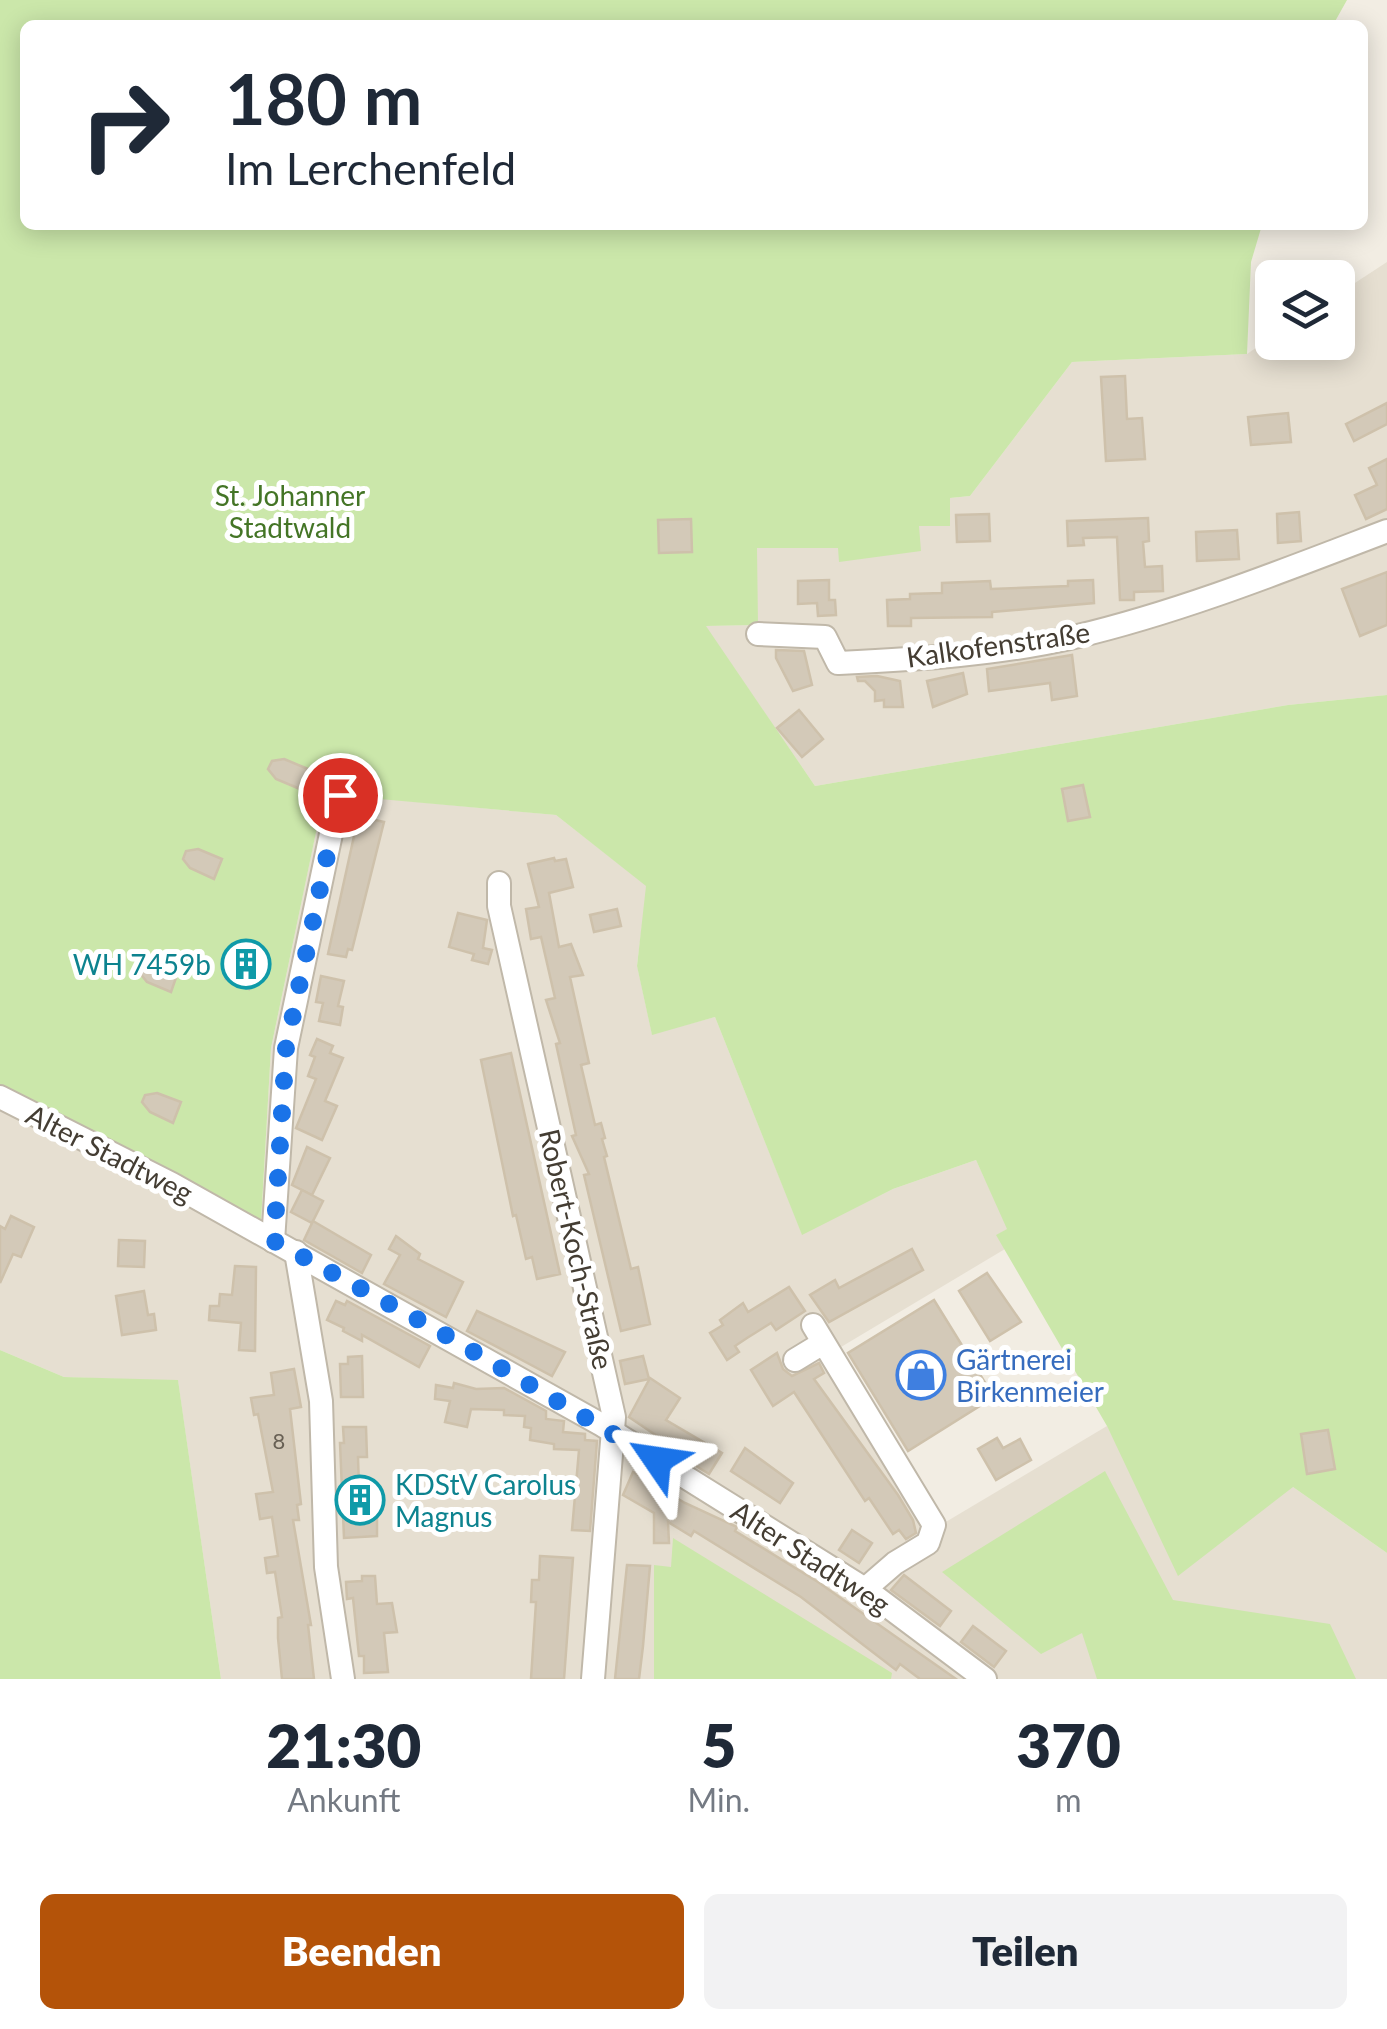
<!DOCTYPE html>
<html lang="de">
<head>
<meta charset="utf-8">
<style>
  body { margin:0; font-family:Lato,sans-serif; background:#f2f2f3; color:#1f2937; height:100vh; display:flex; flex-direction:column; font-size:38px; white-space:nowrap }
  * { box-sizing:border-box; margin:0 }
  p { font-size:32px; color:#747a83 }
  .icon { flex:none; width:55px; height:55px; fill:none; stroke:currentColor; stroke-width:2; stroke-linecap:round; stroke-linejoin:round }
  .map { position:relative; height:1679px; overflow:hidden }
  .sheet { display:flex; flex-direction:column; background:#fff; flex:1 }
  .sheet>* { flex:none }
  .top-card { position:absolute; left:20px; top:20px; width:1348px; height:210px; border-radius:15px; box-shadow:0 5px 25px #0003; background:#fff; color:#1f2937; overflow:hidden }
  .fabs { position:absolute; left:1255px; top:260px; display:grid; gap:20px }
  .fabs a { display:grid; place-items:center; width:100px; height:100px; border-radius:15px; background:#fff; box-shadow:0 5px 25px #0003; font-size:50px }
  .pin { position:absolute; display:grid; place-items:center; width:85px; height:85px; color:#fff; margin:-42px; border:5px solid #fff; border-radius:50%; box-shadow:0 2px 10px #0007 }
  .me { position:absolute; width:110px; margin:-55px; rotate:302deg; stroke-linejoin:round; filter:drop-shadow(0 0 8px #0008) }
  .turn { display:flex; align-items:center; gap:35px; height:210px; padding:0 40px; font-size:45px }
  .turn .icon { width:130px; height:130px; stroke-width:2.5 }
  .turn b { display:block; font-size:70px; line-height:85px }
  .eta { display:flex; justify-content:space-evenly; align-items:center; height:170px; text-align:center }
  .eta b { font-size:60px; font-weight:800; line-height:70px }
  .cta { display:flex; gap:20px; margin-top:auto; padding:20px 40px }
  .cta a { flex:1; height:115px; border-radius:15px; background:#b45309; color:#fff; font-size:40px; font-weight:800; line-height:115px; text-align:center }
  .cta a+a { background:#f2f2f3; color:#1f2937 }
  .map>svg:first-child { display:block }
  .residential { fill:#e6dfd1 }
  .green { fill:#cbe7aa }
  .building { fill:#d3c9b8; stroke:#cec1ab; stroke-width:2.5 }
  .lines { fill:none; stroke-linecap:round; stroke-linejoin:round }
  .minor-casing { stroke:#c0b8a9; stroke-width:26 }
  .minor { stroke:#fff; stroke-width:22 }
  .route { stroke:#1a73e8; stroke-width:18; stroke-dasharray:0 32.4 }
  .labels { text-anchor:middle; dominant-baseline:central; stroke-width:10; stroke-linejoin:round; paint-order:stroke }
  .number-label { font-size:22px; fill:#686054 }
  .park-label { font-size:28px; fill:#447526; stroke:#fff }
  .street-label { font-size:28px; fill:#443d33; stroke:#fff }
  .culture-label { font-size:28px; fill:#0d838f; stroke:#fff; text-anchor:end }
  .shop-label { font-size:28px; fill:#366cbe; stroke:#fff; text-anchor:start }
</style>
</head>
<body>
<div class="map">
<svg width="1387" height="1679" viewBox="0 0 1387 1679">
  <rect width="100%" height="100%" fill="#f2ede3"/>
  <g class="residential">
    <path d="M1387,262V695L1288,705L815,786L705,626L757,625V548H839V561L919,526L950,498L970,496L1072,362L1247,354L1272,337V342H1338V294Z"/>
    <path d="M324,793L556,815L647,886L637,965L652,1034L715,1017L802,1234L893,1189L976,1160L1008,1229L997,1235L1005,1249L836,1350L944,1523L1107,1426L1121,1453L1293,1487L1387,1553V1679H221L178,1381L64,1377L0,1350V1088L261,1222L271,1048Z"/>
  </g>
  <g class="green">
    <path d="M0,0H1347L1333,25H25V225H1262L1251,262L1247,354L1072,362L970,496L950,498V526H919L921,551L839,562L838,548H757L758,625L706,626L815,786L1288,705L1387,695V1553L1293,1487L1178,1576L1107,1426L996,1235L1007,1229L976,1160L893,1189L802,1235L715,1017L652,1035L637,966L646,886L556,815L324,794L271,1048L261,1222L0,1088Z"/>
    <path d="M0,1350L64,1377L178,1380L221,1679H0Z"/>
    <path d="M1105,1471L1173,1600L1330,1624L1356,1679H1097L1082,1633L1041,1654L942,1572Z"/>
    <path d="M673,1538L892,1673L891,1679H654V1565L671,1567Z"/>
  </g>
  <g class="building">
    <path d="M1125,376L1127,419L1142,418L1145,459L1106,461L1101,377Z"/>
    <path d="M1387,403V424L1354,441L1346,424Z"/>
    <path d="M1288,413L1291,442L1251,445L1248,417Z"/>
    <path d="M1387,459V509L1366,519L1355,495L1377,485L1369,468Z"/>
    <path d="M1299,512L1301,541L1278,543L1277,514Z"/>
    <path d="M989,514L990,541L957,542L956,515Z"/>
    <path d="M1148,518L1149,541L1143,542L1145,567L1162,566L1163,591L1134,592V600H1120L1117,537L1083,538L1084,545L1068,546L1067,521Z"/>
    <path d="M691,519L692,552L659,553L658,520Z"/>
    <path d="M1237,530L1239,559L1197,561L1196,532Z"/>
    <path d="M1387,572V625L1360,636L1342,589Z"/>
    <path d="M829,580V600H835L836,615L818,616L817,603L798,604V581Z"/>
    <path d="M1093,580L1094,603L992,612V617L911,618V626H888L887,600L910,599V594L942,593V583L990,581L991,589L1068,586V581Z"/>
    <path d="M776,650L804,651L812,685L793,691L776,658Z"/>
    <path d="M1072,655L1077,696L1052,700L1050,683L989,691L987,669Z"/>
    <path d="M963,673L967,694L933,707L927,681Z"/>
    <path d="M877,676L900,681L903,707H884V700L875,701V691L865,681H858L857,677Z"/>
    <path d="M799,710L823,739L802,757L777,728Z"/>
    <path d="M284,759L308,769L300,789L276,779L268,769L272,761Z"/>
    <path d="M1083,785L1090,817L1068,821L1062,789Z"/>
    <path d="M360,809L372,812L371,819L384,822L352,950L348,949L346,957L328,954Z"/>
    <path d="M198,849L222,859L214,879L190,868L183,859L186,851Z"/>
    <path d="M554,858L555,861L566,859L573,887L549,893L559,947L571,944L583,975L570,977L589,1063L581,1065L595,1125L601,1123L605,1138L602,1139L607,1156L604,1157L631,1269L638,1267L650,1324L621,1331L584,1175L589,1174L572,1136L576,1135L556,1044L560,1043L546,1000L555,998L541,937L531,939L526,909L539,907L528,864Z"/>
    <path d="M617,909L621,926L594,932L590,915Z"/>
    <path d="M458,913L487,920L483,948L492,950L488,964L472,960L474,954L449,947Z"/>
    <path d="M242,941L265,951L249,989L226,979Z"/>
    <path d="M154,963L178,972L171,992L147,982L139,972L143,964Z"/>
    <path d="M321,976L344,981L338,1006L343,1007L340,1025L319,1021L323,1003L316,1002Z"/>
    <path d="M317,1039L333,1046L330,1053L343,1058L325,1101L337,1106L322,1140L296,1128L316,1079L308,1076L315,1057L310,1055Z"/>
    <path d="M511,1053L560,1274L537,1279L532,1257L526,1259L516,1215L513,1216L481,1060Z"/>
    <path d="M157,1093L181,1102L173,1123L150,1112L142,1102L145,1095Z"/>
    <path d="M307,1147L330,1158L312,1195L292,1185Z"/>
    <path d="M302,1190L323,1201L312,1223L291,1212Z"/>
    <path d="M11,1216L34,1227L21,1257L13,1254L0,1283V1226L5,1229Z"/>
    <path d="M313,1221L371,1255L362,1273L304,1240Z"/>
    <path d="M396,1236L420,1254L418,1259L463,1282L446,1317L384,1284L400,1255L389,1249Z"/>
    <path d="M119,1240L145,1241L144,1267L118,1266Z"/>
    <path d="M912,1249L923,1270L829,1322L810,1295L835,1280L839,1288Z"/>
    <path d="M235,1266L256,1267L255,1351L239,1350L241,1323L209,1320L210,1306H219L220,1294L232,1295Z"/>
    <path d="M987,1273L1021,1322L990,1341L959,1291Z"/>
    <path d="M789,1287L805,1311L776,1330L771,1323L747,1338L735,1346L739,1352L727,1360L710,1333L723,1325L720,1320L743,1303L748,1312Z"/>
    <path d="M144,1291L148,1315L154,1314L156,1330L122,1335L116,1296Z"/>
    <path d="M934,1300L994,1397L908,1451L848,1353Z"/>
    <path d="M336,1301L345,1305L347,1301L430,1346L419,1367L362,1335V1341L343,1331L344,1328L327,1320Z"/>
    <path d="M477,1311L565,1352L552,1376L467,1331Z"/>
    <path d="M777,1353L783,1369L792,1376L819,1363L824,1373L814,1379L898,1495L913,1520L916,1533L906,1539L899,1530L893,1534L869,1498L865,1501L794,1392L773,1406L751,1370Z"/>
    <path d="M362,1356L363,1397H341L340,1364H348V1357Z"/>
    <path d="M643,1356L649,1379L625,1384L620,1361Z"/>
    <path d="M294,1369L301,1407L290,1409L301,1504L297,1505L299,1520H293L311,1625H308L314,1679H282L278,1638V1618L282,1617L275,1572L267,1573L265,1558L278,1556L272,1517L260,1519L256,1494L273,1492L258,1414L254,1415L251,1398L274,1395L271,1373Z"/>
    <path d="M650,1378L680,1398L666,1420L722,1453L709,1474L664,1446L666,1442L629,1417Z"/>
    <path d="M454,1383L476,1389L504,1388L546,1411V1419L564,1421L563,1432L585,1434V1440L597,1441L590,1531L572,1530L579,1450L554,1449V1444L530,1440L531,1428L524,1427L525,1416L504,1415V1410L471,1409L467,1427L445,1422L450,1401L435,1399L436,1385L453,1388Z"/>
    <path d="M343,1427H366L367,1457H358L359,1487L377,1486V1536L344,1538L340,1443H344Z"/>
    <path d="M1328,1430L1335,1469L1307,1474L1301,1434Z"/>
    <path d="M997,1438L1003,1448L1020,1439L1031,1460L996,1480L978,1449Z"/>
    <path d="M745,1448L793,1483L780,1503L731,1471Z"/>
    <path d="M633,1472L685,1503L737,1527L735,1531L818,1582L956,1679H920L900,1664L896,1670L801,1597L694,1531L691,1536L668,1522L669,1543H654V1513L623,1495Z"/>
    <path d="M852,1530L872,1543L859,1563L839,1550Z"/>
    <path d="M540,1556L573,1558L564,1679H531L536,1602H531L532,1580H539Z"/>
    <path d="M627,1565L650,1566L643,1646L639,1679H615Z"/>
    <path d="M904,1575L951,1611L940,1626L891,1590Z"/>
    <path d="M362,1576H375L377,1604L392,1603L397,1632L384,1633L388,1672L364,1673V1656H359L353,1598L347,1599L346,1582L362,1581Z"/>
    <path d="M973,1626L1006,1651L994,1667L961,1642Z"/>
  </g>
  <g class="lines">
    <g class="minor-casing">
      <g id="minor">
        <path d="M758,634L825,637L838,663C917,659 997,655 1074,637C1180,612 1285,570 1387,531"/>
        <path d="M499,883V906L614,1417L593,1679"/>
        <path d="M0,1097L172,1184L602,1425L865,1589L985,1679"/>
        <path d="M273,1241L286,1048L340,791"/>
        <path d="M296,1252L321,1401L326,1567L343,1679"/>
        <path d="M813,1325L934,1525L928,1543L895,1563L865,1589"/>
        <path d="M795,1360L823,1343"/>
      </g>
    </g>
    <use href="#minor" class="minor"/>
  </g>
  <g class="lines">
    <path class="route" d="M340,795L286,1048L274,1241L437,1330L657,1460"/>
  </g>
  <defs>
    <g id="building-ring" transform="scale(2.5)"><circle r="9.5" fill="#fff" stroke="#0f9aa8" stroke-width="1.5"/><path d="M-4-6H4V6H1V3H-1V6H-4ZM-2.5-4.3h1.7v1.8h-1.7ZM.8-4.3h1.7v1.8H.8ZM-2.5-1h1.7V.8h-1.7ZM.8-1h1.7V.8H.8Z" fill="#0f9aa8"/></g>
    <g id="shop-ring" transform="scale(2.5)"><circle r="9.5" fill="#fff" stroke="#3f7fe0" stroke-width="1.5"/><path d="M-5-2.5h2.3a2.7 3.5 0 0 1 5.4 0H5L5.5 6h-11ZM-1.5-2.5h3a1.5 2.3 0 0 0-3 0Z" fill="#3f7fe0"/></g>
  </defs>
  <g fill-rule="evenodd">
    <use href="#building-ring" x="246" y="964"/>
    <use href="#shop-ring" x="921" y="1375"/>
    <use href="#building-ring" x="360" y="1500"/>
  </g>
  <g class="labels">
    <g class="number-label">
      <text x="279" y="1440">8</text>
    </g>
    <g class="park-label">
      <text x="290" y="495">St. Johanner<tspan x="290" dy="32">Stadtwald</tspan></text>
    </g>
    <g class="street-label">
      <text transform="translate(998 644) rotate(-8)">Kalkofenstraße</text>
      <text transform="translate(110 1153) rotate(27)">Alter Stadtweg</text>
      <text transform="translate(577 1249) rotate(77)">Robert-Koch-Straße</text>
      <text transform="translate(811 1557) rotate(33)">Alter Stadtweg</text>
    </g>
    <g class="culture-label">
      <text x="211" y="964">WH 7459b</text>
      <text x="395" y="1484" text-anchor="start">KDStV Carolus<tspan x="395" dy="32">Magnus</tspan></text>
    </g>
    <g class="shop-label">
      <text x="956" y="1359">Gärtnerei<tspan x="956" dy="32">Birkenmeier</tspan></text>
    </g>
  </g>
</svg>
<div class="fabs">
<a><svg class="icon" aria-label="layers" viewBox="0 0 24 24"><path d="M12 4l9 5-9 5-9-5zM3 14l9 5 9-5"/></svg></a>
</div>
<div class="pin" style="left:340px;top:795px;background:#d93025"><svg class="icon" aria-label="arrive" viewBox="0 0 24 24"><path d="M6 21V4h12l-3 4 3 4H6"/></svg></div>
<svg class="me" style="left:657px;top:1460px" viewBox="-20 -20 40 40"><path d="M0-17L14 15 0 8-14 15z" fill="#1a73e8" stroke="#fff" stroke-width="4"/></svg>
<div class="top-card">
<div class="turn"><svg class="icon" aria-label="right" viewBox="0 0 24 24"><path d="M7 20v-9h11M14 6l5 5-5 5"/></svg><div><b>180 m</b>Im Lerchenfeld</div></div>
</div>
</div>
<section class="sheet">
<div class="eta">
<div><b>21:30</b><p>Ankunft</p></div>
<div><b>5</b><p>Min.</p></div>
<div><b>370</b><p>m</p></div>
</div>
<div class="cta"><a>Beenden</a><a>Teilen</a></div>
</section>
</body>
</html>
